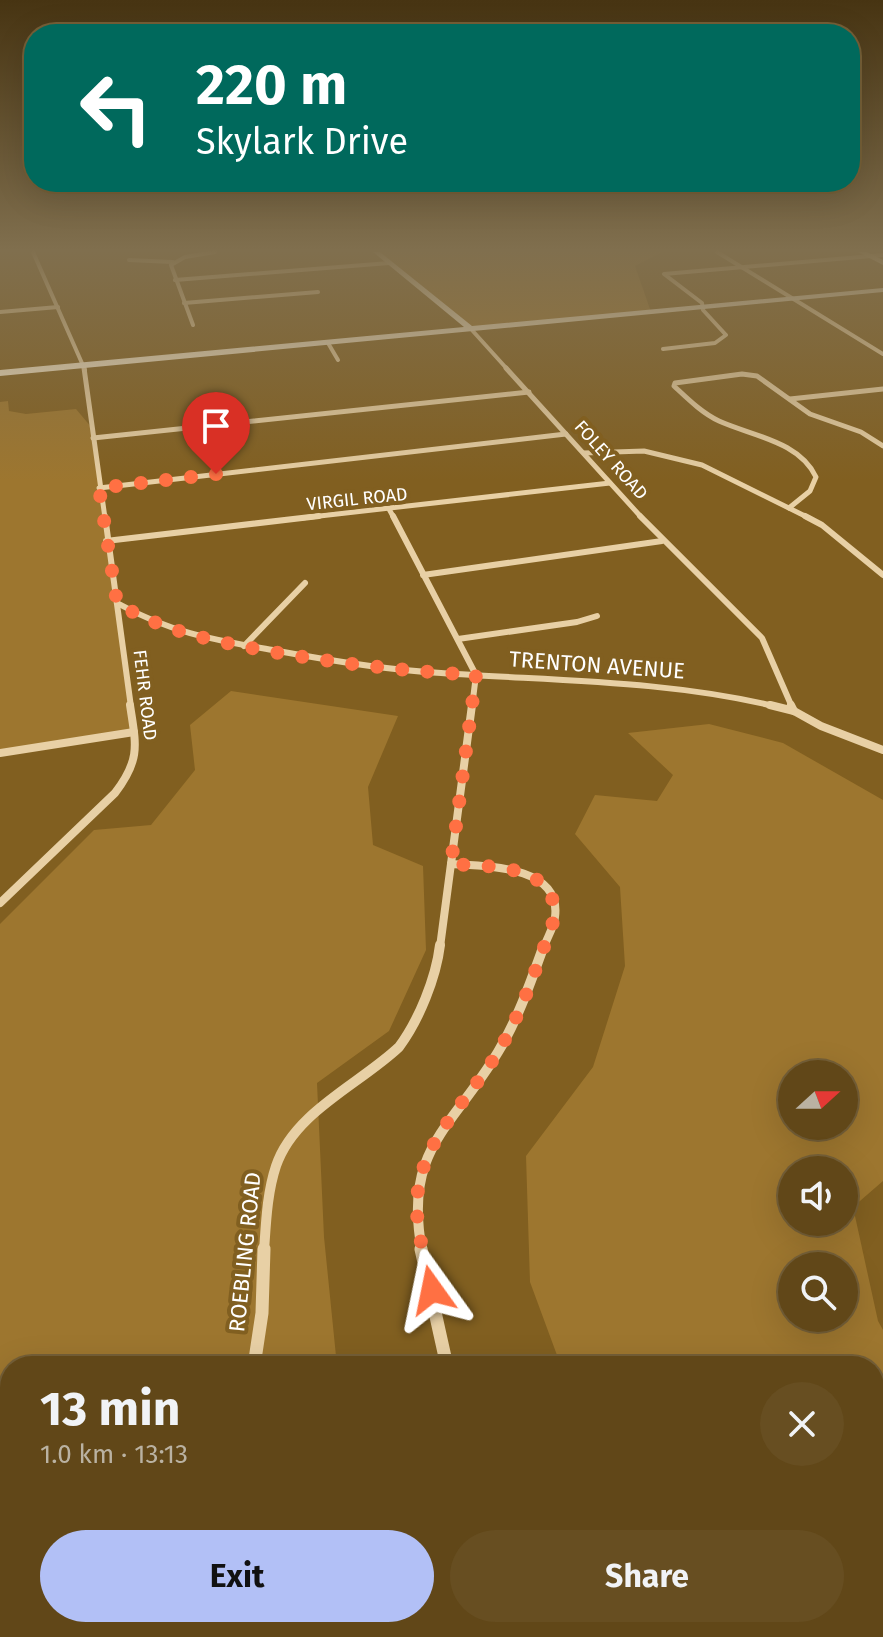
<!DOCTYPE html>
<html lang="en">
<head>
<meta charset="utf-8">
<style>
  body { margin:0; font-family:"Fira Sans",sans-serif; background:#674e21; color:#f1f3f6; height:100vh; display:flex; flex-direction:column; font-size:30px; white-space:nowrap }
  * { box-sizing:border-box; margin:0 }
  p { font-size:26px; color:#bab2a2 }
  .icon { flex:none; width:44px; height:44px; fill:none; stroke:currentColor; stroke-width:2; stroke-linecap:round; stroke-linejoin:round }
  .map { position:relative; flex:1; overflow:hidden }
  .drawer { position:absolute; left:0px; top:1356px; width:884px; height:282px; display:flex; flex-direction:column; background:#614718; border-radius:32px 32px 0 0; box-shadow:0 8px 32px #0002,0 0 0 2px #755f37 }
  .drawer>* { flex:none }
  .banner { position:absolute; left:24px; top:24px; width:836px; height:168px; border-radius:32px; box-shadow:0 8px 32px #0002,0 0 0 2px #755f37; background:#00695c; color:#fff; overflow:hidden }
  .needle { width:52px; rotate:69deg }
  .buttons { position:absolute; left:778px; top:1060px; display:grid; gap:16px }
  .buttons a { display:grid; place-items:center; width:80px; height:80px; border-radius:50%; background:#614718; box-shadow:0 8px 32px #0002,0 0 0 2px #755f37; font-size:40px }
  .pin { position:absolute; display:grid; place-items:center; width:68px; height:68px; color:#fff; margin:-82px -34px; border-radius:50% 50% 50% 0; rotate:-45deg; box-shadow:0 0 8px #0007 }
  .pin .icon { rotate:45deg }
  .me { position:absolute; width:88px; margin:-44px; rotate:348deg; stroke-linejoin:round; filter:drop-shadow(0 0 6px #0008) }
  .turn { display:flex; align-items:center; gap:28px; height:168px; padding:0 40px; font-size:36px }
  .turn .icon { width:104px; height:104px; stroke-width:2.5 }
  .turn b { display:block; font-size:56px; line-height:68px }
  .round { display:grid; place-items:center; flex:none; width:84px; height:84px; border-radius:42px; background:#674e21 }
  .overview { display:flex; align-items:center; justify-content:space-between; height:136px; padding:0 40px }
  h1 { font-size:48px; font-weight:700; line-height:60px }
  .button { display:flex; gap:16px; margin-top:auto; padding:16px 40px }
  .button a { flex:1; height:92px; border-radius:48px; background:#b2c0f6; color:#111; font-size:32px; font-weight:700; line-height:92px; text-align:center }
  .button a+a { background:#674e21; color:#f1f3f6 }
  .map>svg:first-child { display:block }
  .green { fill:#9d762f; fill-rule:evenodd }
  .lines { fill:none; stroke-linecap:round; stroke-linejoin:round }
  .street-far5 { stroke:#e8d0a5; stroke-width:4 }
  .street-far4 { stroke:#e8d0a5; stroke-width:5 }
  .street-far3 { stroke:#e8d0a5; stroke-width:6 }
  .street-far2 { stroke:#e8d0a5; stroke-width:8 }
  .street-far1 { stroke:#e8d0a5; stroke-width:10 }
  .street { stroke:#e8d0a5; stroke-width:13 }
  .secondary { fill:#f6e9d0; fill-rule:evenodd }
  .route { stroke:#ff7043; stroke-width:14; stroke-dasharray:0 25.2 }
  .labels { text-anchor:middle; dominant-baseline:central; stroke-width:8; stroke-linejoin:round; paint-order:stroke }
  .far-street-label { font-size:18px; fill:#fff; stroke:#815f20 }
  .street-label { font-size:22px; fill:#fff; stroke:#815f20 }
</style>
</head>
<body>
<div class="map">
<svg width="883" height="1637" viewBox="0 0 883 1637">
  <rect width="100%" height="100%" fill="#815f20"/>
  <g class="green">
    <path d="M376,252H662L635,266L651,312L471,329Z"/>
    <path d="M8,401L9,411L26,414L76,409L92,428L134,732L0,753V402Z"/>
    <path d="M231,691L398,716L368,787L373,845L423,866L426,950L389,1031L317,1083L324,1237L337,1366H10V1628H273L271,1637H0V924L94,830L151,825L195,770L190,725Z"/>
    <path d="M709,724L783,743L883,800V1181L853,1207L878,1321L883,1330V1637H566V1628H874V1366H561L530,1282L526,1156L593,1067L625,966L620,887L575,834L595,795L657,801L673,775L628,733ZM844,1074V1126H792V1074ZM792,1170H844V1222H792ZM844,1266V1318H792V1266Z"/>
  </g>
  <g class="lines">
    <g class="street-far5">
      <path d="M33,252L85,370"/>
      <path d="M717,252L883,354"/>
      <path d="M129,260L173,262"/>
      <path d="M175,280L389,263"/>
      <path d="M184,303L318,292"/>
      <path d="M0,312L58,307"/>
      <path d="M193,325L171,265L185,257L215,252"/>
      <path d="M471,329L508,370"/>
      <path d="M328,343L338,360"/>
      <path d="M663,349L715,343L726,335L703,310L702,303L664,274L883,255"/>
    </g>
    <g class="street-far4">
      <path d="M84,368L105,518"/>
      <path d="M506,368L642,518"/>
      <path d="M790,399L883,389"/>
      <path d="M93,438L529,392"/>
      <path d="M584,453L644,451L702,465L809,518"/>
      <path d="M99,488L566,434"/>
      <path d="M789,508L810,491L816,477C799,441 752,436 719,421C702,413 688,399 674,386L675,383L742,374L757,376L810,414L861,432L883,446"/>
      <path d="M389,509L394,518"/>
      <path d="M302,518L610,483"/>
    </g>
    <g class="street-far3">
      <path d="M105,516L131,707"/>
      <path d="M393,516L476,675L472,707"/>
      <path d="M640,516L762,638L792,707"/>
      <path d="M805,516L822,525L883,575"/>
      <path d="M106,541L319,516"/>
      <path d="M423,575L662,541"/>
      <path d="M117,603C173,634 216,640 278,651C332,661 386,670 441,673C554,681 667,680 778,707"/>
      <path d="M458,639L577,622L597,616"/>
      <path d="M244,646L305,583"/>
    </g>
    <g class="street-far2">
      <path d="M770,705L794,711L821,726L883,750"/>
      <path d="M791,705L794,711"/>
      <path d="M0,753L134,732"/>
      <path d="M451,864C484,866 562,865 555,917C554,927 547,938 544,947"/>
      <path d="M0,903L115,793C141,759 136,745 130,705"/>
      <path d="M440,947L472,705"/>
    </g>
    <g class="street-far1">
      <path d="M264,1251C266,1223 267,1193 276,1166C294,1112 360,1084 399,1047C419,1020 436,978 440,945"/>
      <path d="M422,1251C403,1149 451,1130 498,1052C518,1019 531,981 544,945"/>
    </g>
    <g class="street">
      <path d="M421,1249L447,1366"/>
      <path d="M254,1366L262,1313L264,1249"/>
      <path d="M96,1637L103,1628"/>
      <path d="M404,1637L407,1628"/>
    </g>
    <g class="secondary">
      <path d="M373,252H380L472,326L883,288V292L0,376V370L464,327Z"/>
      <path d="M858,252H867L883,260V265Z"/>
    </g>
  </g>
  <linearGradient id="sky" x2="0" y2="1"><stop stop-color="#473412"/><stop offset="0.52" stop-color="#806f4e"/><stop offset="1" stop-color="#806f4e" stop-opacity="0"/></linearGradient>
  <rect width="883" height="481" fill="url(#sky)"/>
  <g class="lines">
    <path class="route" d="M216,474L99,488L117,603C162,631 210,640 262,650C333,663 404,671 476,675L451,864C490,867 556,863 555,917C538,962 523,1011 498,1052C466,1105 414,1145 417,1212C418,1238 427,1265 432,1290"/>
  </g>
  <g class="labels">
    <g class="far-street-label">
      <text transform="translate(611 460) rotate(48)">FOLEY ROAD</text>
      <text transform="translate(357 499) rotate(-6)">VIRGIL ROAD</text>
      <text transform="translate(145 695) rotate(83)">FEHR ROAD</text>
    </g>
    <g class="street-label">
      <text transform="translate(597 665) rotate(4)">TRENTON AVENUE</text>
      <text transform="translate(245 1252) rotate(-84)">ROEBLING ROAD</text>
    </g>
  </g>
</svg>
<div class="buttons">
<a><svg class="needle" viewBox="-14 -14 28 28"><path d="M0-13l5 13h-10z" fill="#e53935"/><path d="M0 13l5-13h-10z" fill="#bab2a2"/></svg></a>
<a><svg class="icon" aria-label="sound" viewBox="0 0 24 24"><path d="M4 9h4l5-4v14l-5-4H4zM17 9q2 3 0 6"/></svg></a>
<a><svg class="icon" aria-label="search" viewBox="0 0 24 24"><circle cx="10" cy="10" r="6"/><path d="M15 15l6 6"/></svg></a>
</div>
<div class="pin" style="left:216px;top:474px;background:#d93025"><svg class="icon" aria-label="arrive" viewBox="0 0 24 24"><path d="M6 21V4h12l-3 4 3 4H6"/></svg></div>
<svg class="me" style="left:432px;top:1290px" viewBox="-20 -20 40 40"><path d="M0-17L14 15 0 8-14 15z" fill="#ff7043" stroke="#fff" stroke-width="4"/></svg>
<div class="banner">
<div class="turn"><svg class="icon" aria-label="left" viewBox="0 0 24 24"><path d="M17 20v-9H6M10 6l-5 5 5 5"/></svg><div><b>220 m</b>Skylark Drive</div></div>
</div>
<section class="drawer">
<div class="overview"><div><h1>13 min</h1><p>1.0 km · 13:13</p></div><a class="round"><svg class="icon" aria-label="close" viewBox="0 0 24 24"><path d="M6 6l12 12M18 6L6 18"/></svg></a></div>
<div class="button"><a>Exit</a><a>Share</a></div>
</section>
</div>
</body>
</html>
